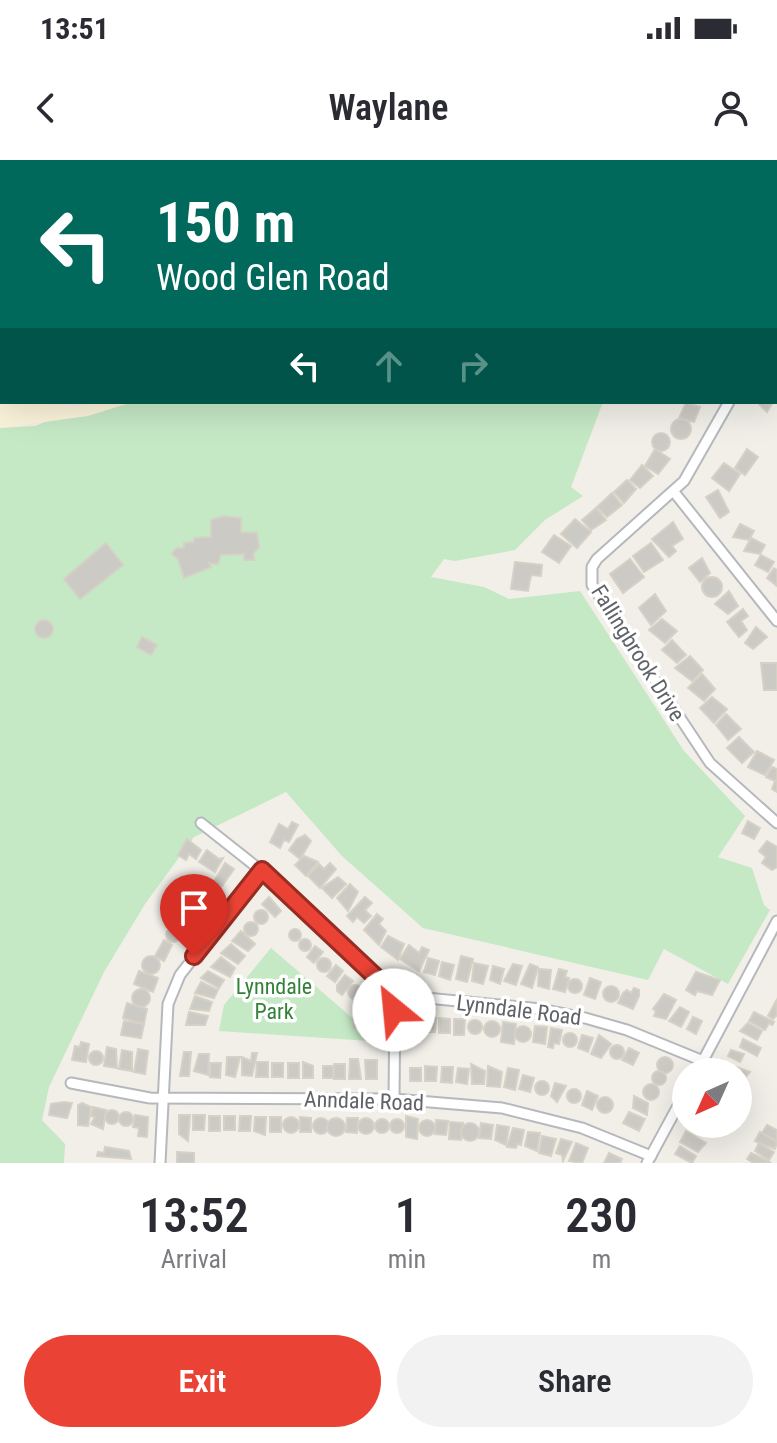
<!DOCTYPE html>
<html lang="en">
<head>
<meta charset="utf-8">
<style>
  body { margin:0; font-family:"Roboto Condensed",sans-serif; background:#f2f2f3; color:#2b2b33; height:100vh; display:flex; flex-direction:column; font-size:30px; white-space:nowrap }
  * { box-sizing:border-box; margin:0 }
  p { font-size:26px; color:#7c7c81 }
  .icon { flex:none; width:44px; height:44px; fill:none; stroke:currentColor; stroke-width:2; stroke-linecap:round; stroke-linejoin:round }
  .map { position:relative; height:1003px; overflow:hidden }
  .sheet { display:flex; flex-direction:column; background:#fff; flex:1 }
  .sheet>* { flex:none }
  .top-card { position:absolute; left:0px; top:0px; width:778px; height:244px; box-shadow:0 8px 32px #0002; background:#00695c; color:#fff; overflow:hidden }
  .needle { width:52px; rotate:225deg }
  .controls { position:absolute; left:672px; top:898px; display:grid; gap:16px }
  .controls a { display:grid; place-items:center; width:80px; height:80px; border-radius:50%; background:#fff; box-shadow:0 8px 32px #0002; font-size:40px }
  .pin { position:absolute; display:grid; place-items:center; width:68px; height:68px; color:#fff; margin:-82px -34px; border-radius:50% 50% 50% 0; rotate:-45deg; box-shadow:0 0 8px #0007 }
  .pin .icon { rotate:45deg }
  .me { position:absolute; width:88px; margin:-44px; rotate:332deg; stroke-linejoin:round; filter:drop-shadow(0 0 6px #0008) }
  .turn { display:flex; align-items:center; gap:28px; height:168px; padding:0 24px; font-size:36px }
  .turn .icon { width:104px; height:104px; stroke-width:2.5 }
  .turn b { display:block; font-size:56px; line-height:68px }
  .lanes { display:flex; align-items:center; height:76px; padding:0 24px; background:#0003; justify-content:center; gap:40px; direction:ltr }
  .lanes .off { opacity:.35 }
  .eta { display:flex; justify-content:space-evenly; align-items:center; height:136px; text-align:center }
  .eta b { font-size:48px; font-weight:600; line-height:56px }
  .cta { display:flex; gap:16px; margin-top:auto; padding:16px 24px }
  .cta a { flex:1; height:92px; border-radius:48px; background:#ea4335; color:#fff; font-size:32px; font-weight:600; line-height:92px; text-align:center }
  .cta a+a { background:#f2f2f3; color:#2b2b33 }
  .status { display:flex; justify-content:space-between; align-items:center; height:56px; padding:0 40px; background:#fff; direction:ltr }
  .status svg { height:22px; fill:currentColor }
  header { display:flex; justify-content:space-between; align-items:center; height:104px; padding:0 24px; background:#fff; font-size:36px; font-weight:600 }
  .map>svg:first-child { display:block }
  .green { fill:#c5e8c5 }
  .sand { fill:#fbf3d9 }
  .water { fill:#aadaff }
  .building { fill:#cccac5; stroke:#d6d1c6; stroke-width:2 }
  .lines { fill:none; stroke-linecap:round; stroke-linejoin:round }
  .minor-casing { stroke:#b5b8bc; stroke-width:13 }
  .minor { stroke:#fff; stroke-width:9 }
  .route-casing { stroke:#982c22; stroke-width:20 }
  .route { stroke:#ea4335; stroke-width:14 }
  .labels { text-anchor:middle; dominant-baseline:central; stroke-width:7; stroke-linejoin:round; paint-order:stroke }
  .street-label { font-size:22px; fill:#5f6368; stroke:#fff }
  .park-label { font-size:22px; fill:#348238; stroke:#fff }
</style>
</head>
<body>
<div class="status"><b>13:51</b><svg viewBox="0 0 49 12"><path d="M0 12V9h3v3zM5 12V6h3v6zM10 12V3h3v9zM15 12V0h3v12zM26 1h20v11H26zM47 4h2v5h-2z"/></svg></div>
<header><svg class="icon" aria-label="back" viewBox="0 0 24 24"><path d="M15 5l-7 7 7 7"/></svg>Waylane<svg class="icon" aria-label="person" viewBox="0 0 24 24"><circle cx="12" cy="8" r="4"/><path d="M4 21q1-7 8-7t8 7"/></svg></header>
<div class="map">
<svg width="777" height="1003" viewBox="0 0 777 1003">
  <rect width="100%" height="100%" fill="#f1efe8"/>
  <g class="green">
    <path d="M94,242H603L571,327L583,336L545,360L515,390L455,401L444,399L431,417L484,427L509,439L580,431L684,591L745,656L718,697L752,708L764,745L770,750L728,824L664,789L648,820L423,768L342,696L286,632L194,677L145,744L104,812L49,927L42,960L65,984L64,1003H0V268L35,266Z"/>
    <path d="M271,788L357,862L383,863L384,882L219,871L224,845Z"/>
  </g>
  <path class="sand" d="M0,228L2,242L81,246L89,242H133L88,256L0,268Z"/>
  <path class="water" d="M0,0H777V106L776,2H2L0,228Z"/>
  <g class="building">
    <path d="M757,242H773L767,252Z"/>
    <path d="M686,243L700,247L694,262L679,258Z"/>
    <circle cx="681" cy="269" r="10"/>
    <circle cx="661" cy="282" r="9"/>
    <path d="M655,289L670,299L658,314L645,306Z"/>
    <path d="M747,289L758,297L745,315L735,308Z"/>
    <path d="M724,303L740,314L729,331L712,318Z"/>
    <path d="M642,305L653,316L640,328L630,320Z"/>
    <path d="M627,320L636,329L624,343L614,332Z"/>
    <path d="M718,330L729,352L720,358L706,337Z"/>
    <path d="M612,333L622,345L607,357L597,347Z"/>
    <path d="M596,348L606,360L591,370L582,360Z"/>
    <path d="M223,356L241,358V372L257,373L259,387L253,394L254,400H244V394L221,395L218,404L209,403L211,407L184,418L178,399L172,394L176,388H184V383L194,382V378L211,377V360Z"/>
    <path d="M575,359L591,372L577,388L561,374Z"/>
    <path d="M673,362L683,379L672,386L676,391L669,397L652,379Z"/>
    <path d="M740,364L754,371L749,380L733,377Z"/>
    <path d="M554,375L571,386L559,403L542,392Z"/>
    <path d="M751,378L765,385L760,394L744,391Z"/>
    <path d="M106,383L123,405L80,439L64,419Z"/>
    <path d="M651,383L663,400L644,412L633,396Z"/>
    <path d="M761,395L774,402L768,412L755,405Z"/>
    <path d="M702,398L710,413L700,422L689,408Z"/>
    <path d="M630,399L644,417L623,433L610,414Z"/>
    <path d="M515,402L542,405L541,416L531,415L528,431L511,429Z"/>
    <path d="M774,408L777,410V426L767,418Z"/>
    <circle cx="712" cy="427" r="10"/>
    <path d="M729,431L738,446L728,454L715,444Z"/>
    <path d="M655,434L666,451L651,465L639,448Z"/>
    <path d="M743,449L748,456L741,461L747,470L739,477L727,462Z"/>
    <path d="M662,459L677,471L665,483L649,470Z"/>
    <circle cx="44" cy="469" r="9"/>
    <path d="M756,467L767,477L753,489L745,483Z"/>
    <path d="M142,477L157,485L151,495L137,487Z"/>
    <path d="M672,480L686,495L677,503L662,490Z"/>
    <path d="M690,496L703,510L692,521L675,508Z"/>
    <path d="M761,503H777V530H764Z"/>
    <path d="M702,514L715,529L704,541L688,528Z"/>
    <path d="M712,537L727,549L714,563L700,548Z"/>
    <path d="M726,554L741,569L728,580L716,565Z"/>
    <path d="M739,577L754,592L742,603L727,588Z"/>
    <path d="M757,591L774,600L765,615L748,607Z"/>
    <path d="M772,607L777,609V632L772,629L775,621L766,617Z"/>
    <path d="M748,661L760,668L754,679L742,673Z"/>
    <path d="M292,662L298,665L289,682L284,680L280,688L270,682L279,664L288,669Z"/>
    <path d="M305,675L311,681L300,699L289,690L297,679Z"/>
    <path d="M187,679L201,690L196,699L189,694L186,700L178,695Z"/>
    <path d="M767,681L777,687V707L772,710L762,703L766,697L759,691Z"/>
    <path d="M207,690L219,699L223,698L215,712L199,702Z"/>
    <path d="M304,696L318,702L306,716L295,705Z"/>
    <path d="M225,703L234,709L220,729L212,725Z"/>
    <path d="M330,703L336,709L320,728L308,716L319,704L324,709Z"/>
    <path d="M338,717L346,724L332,738L322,728Z"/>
    <path d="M193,724L208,734L207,742L202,743L187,733Z"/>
    <path d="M350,724L358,732L348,751L337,738Z"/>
    <path d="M183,732L203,745L194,757L178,746L177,741Z"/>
    <path d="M269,737L281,751L275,757L262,744Z"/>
    <path d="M365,737L372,743L365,750L371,756L364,763L357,757L353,762L347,756Z"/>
    <path d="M177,748L191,761L183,772L167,761Z"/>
    <circle cx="261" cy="757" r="7"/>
    <path d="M377,754L383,759L379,764L386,771L379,785L364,770Z"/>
    <circle cx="251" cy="769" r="7"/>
    <circle cx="173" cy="775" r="7"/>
    <circle cx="295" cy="775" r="6"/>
    <path d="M241,771L255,784L248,791L232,781Z"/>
    <path d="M388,776L404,784L398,800L381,787Z"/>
    <circle cx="305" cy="785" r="6"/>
    <path d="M164,780L172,785L164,801L155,796Z"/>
    <path d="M231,784L245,796L238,804L221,793Z"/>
    <path d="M409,785L419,793L422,787L429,790L419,811L400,799Z"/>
    <path d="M315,786L323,792L314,803L307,797Z"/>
    <path d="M461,796L473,799L467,822L456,819Z"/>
    <circle cx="151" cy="805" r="9"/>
    <path d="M221,797L235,808L230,817L211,807Z"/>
    <circle cx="324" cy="805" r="7"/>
    <path d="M428,798L439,801L435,815L424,812Z"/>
    <path d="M442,802L454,805L450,820L439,816Z"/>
    <path d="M474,803L488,806L483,824L472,821Z"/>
    <path d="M513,804L522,806L516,825L504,821Z"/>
    <path d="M530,804L538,807L532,828L521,824Z"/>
    <path d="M336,805L343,811L335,822L327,816Z"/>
    <path d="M493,806L504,809L500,824L490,820Z"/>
    <path d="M539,809L551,810L549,829L538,826Z"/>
    <path d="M559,809L567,811L565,817L569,818L565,832L553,829Z"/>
    <path d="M139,811L158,818L153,832L134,824Z"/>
    <path d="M208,811L224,820L219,828L201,818Z"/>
    <path d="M696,812L720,820L712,835L697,831L695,835L686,830Z"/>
    <path d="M345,815L353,821L342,835L337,831V825Z"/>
    <path d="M590,818L601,822L595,839L584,835Z"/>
    <circle cx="575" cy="826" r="7"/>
    <path d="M201,822L218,830L214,838L195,833Z"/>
    <circle cx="355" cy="832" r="7"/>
    <circle cx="611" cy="834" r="8"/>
    <path d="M634,828L639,830V836L633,849L618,843L623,833L627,830L631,833Z"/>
    <circle cx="141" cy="838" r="9"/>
    <path d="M664,834L676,840L666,859L654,856L656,851L653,849Z"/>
    <path d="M195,836L212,842L209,851L190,849Z"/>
    <circle cx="366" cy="844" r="7"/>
    <path d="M776,841L777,855L773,859L768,856Z"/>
    <path d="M127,843L147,849L144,864L123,858Z"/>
    <path d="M680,847L689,852L681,867L669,861Z"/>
    <path d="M189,852L208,856L205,865H186Z"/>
    <path d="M754,852L774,862L772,865L769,863L765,870L749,861Z"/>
    <path d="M367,853H375L376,869L354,868V860H363Z"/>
    <path d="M410,856L422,857V878L410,876Z"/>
    <path d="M425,857L436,858L435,872H425Z"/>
    <path d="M693,857L702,861L696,874L687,869Z"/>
    <path d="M439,858L450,859V873H439Z"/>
    <path d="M454,859H465L464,875H454Z"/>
    <circle cx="475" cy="867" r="7"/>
    <path d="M124,861L144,864L141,878L121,875Z"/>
    <circle cx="492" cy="869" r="8"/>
    <path d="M503,862L516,864L514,884L501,882Z"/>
    <path d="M748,863L762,871L757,880L740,871Z"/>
    <path d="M535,866L547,867L545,884L533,882Z"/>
    <circle cx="523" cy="874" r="8"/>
    <path d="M551,868L562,870L559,884L554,883L553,888L548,887Z"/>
    <circle cx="570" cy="880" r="7"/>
    <path d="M582,875L593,878L588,892L578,888Z"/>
    <path d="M599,875L611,884L601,898L591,894Z"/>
    <path d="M743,879L761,888L757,896L740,887Z"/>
    <path d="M81,882L89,884L86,902L72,900L75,886L80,887Z"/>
    <circle cx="617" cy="892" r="7"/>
    <path d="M107,887L116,889L117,908L104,906Z"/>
    <path d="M629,888L639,893L633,905L622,900Z"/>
    <path d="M138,889L148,891L145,914L134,912Z"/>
    <path d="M122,890L132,892V911L119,909Z"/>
    <path d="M731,890L744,894L740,902L728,896Z"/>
    <circle cx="96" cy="898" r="7"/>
    <path d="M184,892H191L189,916H180Z"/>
    <path d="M252,893H257L252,916L242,915V897L251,901Z"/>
    <path d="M199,894H209L208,915L194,911Z"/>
    <path d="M227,897H240L235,917L226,915Z"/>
    <circle cx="665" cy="905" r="8"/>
    <path d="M350,899H358L361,919H349Z"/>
    <path d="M365,900H377V919H366Z"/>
    <path d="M257,902H268V917H256Z"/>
    <path d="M303,902L313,906V918H303Z"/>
    <path d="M210,903H221L220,918L210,917Z"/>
    <rect x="272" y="903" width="11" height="14"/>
    <rect x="288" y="903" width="11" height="15"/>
    <rect x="334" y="904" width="11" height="15"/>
    <path d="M471,904L485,911L484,924H472Z"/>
    <path d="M728,904L750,912L739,925L738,912H724Z"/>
    <rect x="323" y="906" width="10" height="12"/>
    <path d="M425,906L437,907L436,921H425Z"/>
    <path d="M488,906L502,912L500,927L487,926Z"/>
    <path d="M442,907H453L452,923L441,922Z"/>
    <rect x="410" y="908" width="11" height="13"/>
    <path d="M458,908L469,909L467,924L456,922Z"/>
    <path d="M508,908L519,910L515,930L504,927Z"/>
    <circle cx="659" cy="918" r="7"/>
    <path d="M523,915L534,918L530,932L519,929Z"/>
    <circle cx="542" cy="928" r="7"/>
    <path d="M555,923L566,926L557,942L551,936Z"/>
    <circle cx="651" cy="932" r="8"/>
    <circle cx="574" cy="936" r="7"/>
    <path d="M587,931L598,936L592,950L582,945Z"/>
    <path d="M634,936L648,943L647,955L633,948Z"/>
    <circle cx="605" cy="945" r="8"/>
    <path d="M64,942L72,943L67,958L49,955L51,944Z"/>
    <path d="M82,943L91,947L88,966L78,965V945Z"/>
    <path d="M93,947L106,950L103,969L91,964L95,957L91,956Z"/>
    <circle cx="112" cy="957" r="7"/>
    <circle cx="126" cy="959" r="7"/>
    <path d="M629,952L645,959L639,971L623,963Z"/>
    <path d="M135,955L148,957L147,977L138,976L139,968L133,967Z"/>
    <path d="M179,955H190L188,981L179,974Z"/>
    <path d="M193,955H205L204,970H193Z"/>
    <rect x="209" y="956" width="11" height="15"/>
    <rect x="224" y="956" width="11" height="14"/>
    <path d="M240,956H251L250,971H239Z"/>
    <path d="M406,956L418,959L417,979L406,977Z"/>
    <path d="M255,957H266L265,975L254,971Z"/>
    <rect x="270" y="957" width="11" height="15"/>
    <path d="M300,957L311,958V972H300Z"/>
    <circle cx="291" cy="965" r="8"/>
    <circle cx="366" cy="966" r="8"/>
    <path d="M347,958H358L357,973L346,972Z"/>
    <circle cx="321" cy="966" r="8"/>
    <circle cx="336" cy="967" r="9"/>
    <circle cx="382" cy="966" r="7"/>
    <circle cx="397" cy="966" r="7"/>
    <path d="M436,960L448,961L446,975L435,974Z"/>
    <circle cx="427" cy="968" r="8"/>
    <path d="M450,962L463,963L461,980L449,979Z"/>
    <path d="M481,963L493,965L491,979L479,978Z"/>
    <circle cx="470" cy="972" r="9"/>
    <path d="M690,964H706L701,974L688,967Z"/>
    <path d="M497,965L509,967L506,985L495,980Z"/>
    <path d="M767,965L777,970V981L762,973Z"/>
    <path d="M513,968L524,970L521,985L517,984L516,988L507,987Z"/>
    <path d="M686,971L706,983L698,992L680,982Z"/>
    <path d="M528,972L540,973L537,991L525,986Z"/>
    <path d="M760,972L777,982L775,989L755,981Z"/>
    <path d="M542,976L556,979L551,996L539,993Z"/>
    <path d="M561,979L572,982L563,1001L562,995L556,993Z"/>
    <path d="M576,983L588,988L582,1003L569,1001Z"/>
    <path d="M759,983L774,992L769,1000L755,991Z"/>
    <path d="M680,986L696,996L692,1003L675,994Z"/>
    <path d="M105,987L129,991L131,999L97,996L98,992L104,993Z"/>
    <path d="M177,992L194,993V1003H177Z"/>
    <path d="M609,993L622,999L620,1003H604Z"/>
    <path d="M751,993L758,996L771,1003H753L747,999Z"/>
  </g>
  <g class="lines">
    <g class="minor-casing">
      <g id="minor">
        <path d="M776,203H777"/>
        <path d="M729,242L684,321L597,399L592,407V425L710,603L777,663"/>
        <path d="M674,332L777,461"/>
        <path d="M201,663L292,735L395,835L541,849L585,858L627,870L703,901"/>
        <path d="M697,912L777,761"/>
        <path d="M71,923L150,938L394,939L502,948L582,968L651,996"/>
        <path d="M394,939L395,835"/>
        <path d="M160,1003L168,844L180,815L262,710"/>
        <path d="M647,1003L686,931"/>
      </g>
    </g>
    <use href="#minor" class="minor"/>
  </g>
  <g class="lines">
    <g class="route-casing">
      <path id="route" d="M194,796L262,710L395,835L394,850"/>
    </g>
    <use href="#route" class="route"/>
  </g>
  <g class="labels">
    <g class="street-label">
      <text transform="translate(638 493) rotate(58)">Fallingbrook Drive</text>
      <text transform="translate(519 850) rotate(7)">Lynndale Road</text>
      <text transform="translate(364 941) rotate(2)">Anndale Road</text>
    </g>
    <g class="park-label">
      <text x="274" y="826">Lynndale<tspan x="274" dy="25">Park</tspan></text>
    </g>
  </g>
</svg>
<div class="controls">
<a><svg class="needle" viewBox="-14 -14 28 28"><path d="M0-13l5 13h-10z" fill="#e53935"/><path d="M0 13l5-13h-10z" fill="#7c7c81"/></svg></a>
</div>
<div class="pin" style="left:194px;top:796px;background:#d93025"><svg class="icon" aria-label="arrive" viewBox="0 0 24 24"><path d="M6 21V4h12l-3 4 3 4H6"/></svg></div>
<svg class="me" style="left:394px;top:850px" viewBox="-20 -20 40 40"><circle r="19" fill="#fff"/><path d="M0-13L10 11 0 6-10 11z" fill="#ea4335"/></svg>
<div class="top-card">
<div class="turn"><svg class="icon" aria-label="left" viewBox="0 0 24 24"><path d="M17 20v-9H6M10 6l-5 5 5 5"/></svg><div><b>150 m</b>Wood Glen Road</div></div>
<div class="lanes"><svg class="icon" aria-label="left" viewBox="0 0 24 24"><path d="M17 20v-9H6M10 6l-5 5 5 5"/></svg><svg class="icon off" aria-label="ahead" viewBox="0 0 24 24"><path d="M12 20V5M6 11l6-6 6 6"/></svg><svg class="icon off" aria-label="right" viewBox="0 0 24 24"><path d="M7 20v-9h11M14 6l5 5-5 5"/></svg></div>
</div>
</div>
<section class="sheet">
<div class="eta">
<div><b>13:52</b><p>Arrival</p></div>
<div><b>1</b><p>min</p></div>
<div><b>230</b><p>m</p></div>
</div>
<div class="cta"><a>Exit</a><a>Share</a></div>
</section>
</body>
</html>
